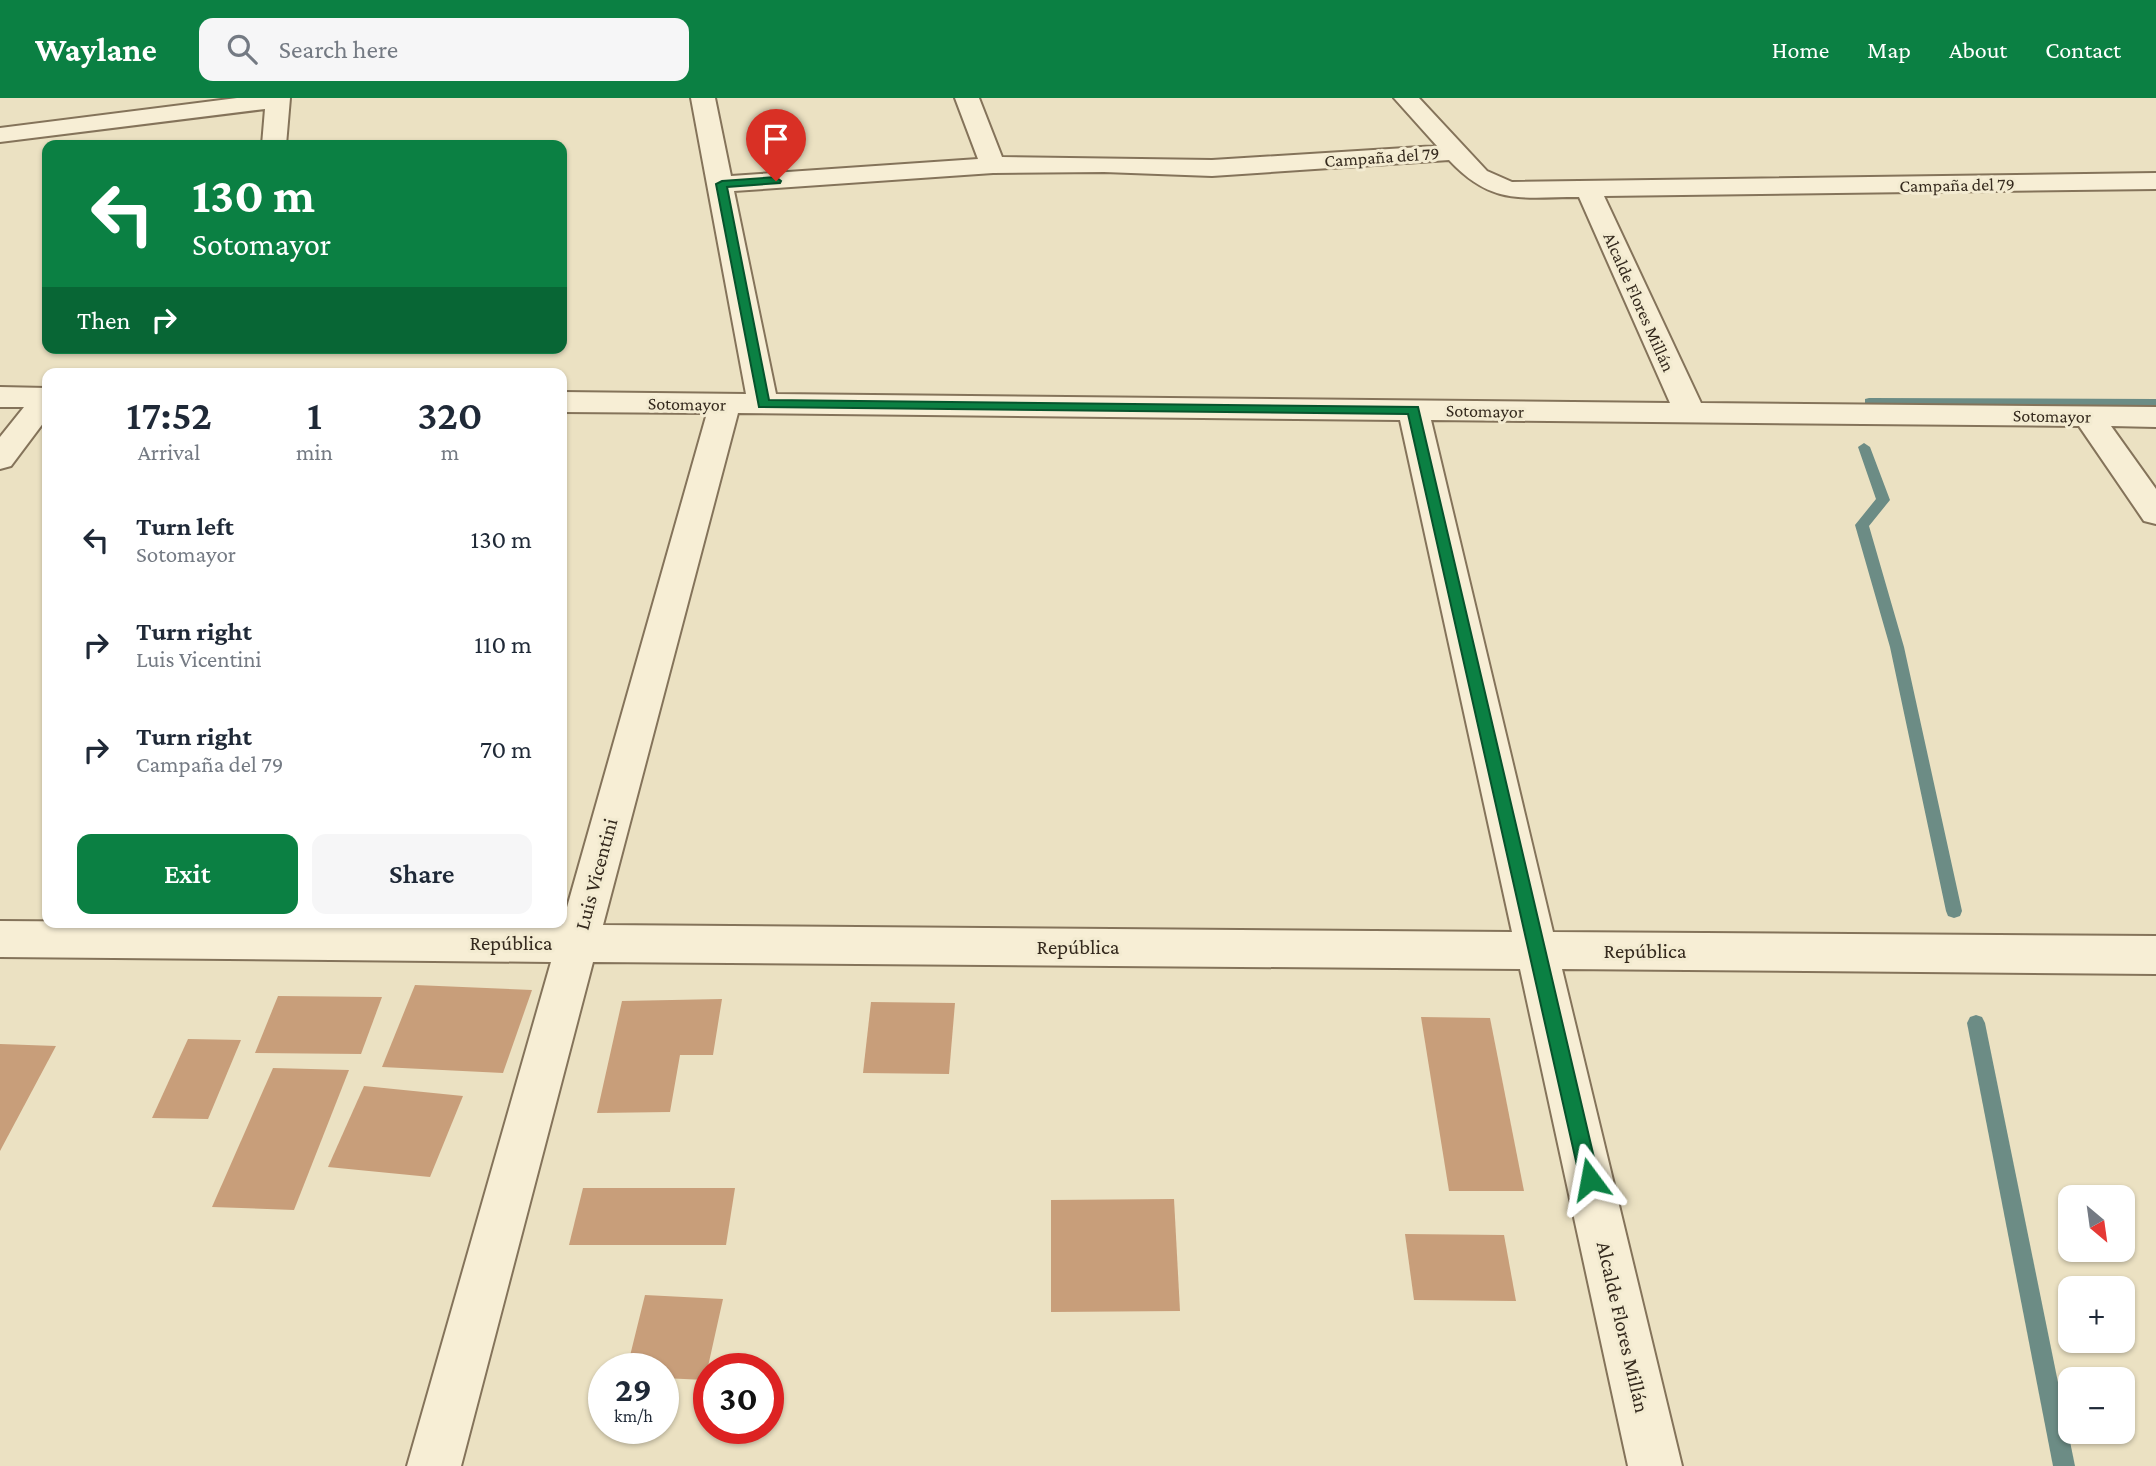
<!DOCTYPE html>
<html lang="en">
<head>
<meta charset="utf-8">
<style>
  body { margin:0; font-family:"Crimson Pro",serif; background:#f6f6f7; color:#1f2937; height:100vh; display:flex; flex-direction:column; font-size:26px; white-space:nowrap }
  * { box-sizing:border-box; margin:0 }
  p { font-size:23px; color:#747a83 }
  .icon { flex:none; width:38px; height:38px; fill:none; stroke:currentColor; stroke-width:2; stroke-linecap:round; stroke-linejoin:round }
  .map { position:relative; flex:1; overflow:hidden }
  .panel { position:absolute; left:42px; top:270px; width:525px; height:560px; display:flex; flex-direction:column; background:#fff; border-radius:14px; box-shadow:0 2px 5px #0004 }
  .panel>* { flex:none }
  .guide { position:absolute; left:42px; top:42px; width:525px; height:214px; border-radius:14px; box-shadow:0 2px 5px #0004; background:#0b8043; color:#fff; overflow:hidden }
  .needle { width:46px; rotate:151deg }
  .buttons { position:absolute; left:2058px; top:1087px; display:grid; gap:14px }
  .buttons a { display:grid; place-items:center; width:77px; height:77px; border-radius:14px; background:#fff; box-shadow:0 2px 5px #0004; font-size:35px }
  .speed { position:absolute; left:588px; top:1255px; display:flex; gap:14px; font-size:35px; font-weight:700; text-align:center }
  .speed>* { display:grid; place-content:center; width:91px; height:91px; border-radius:50%; background:#fff; box-shadow:0 2px 5px #0004; line-height:1 }
  .speed small { font-size:18px; font-weight:400 }
  .speed .limit { border:10px solid #d22; background:#fff; color:#111 }
  .pin { position:absolute; display:grid; place-items:center; width:60px; height:60px; color:#fff; margin:-72px -30px; border-radius:50% 50% 50% 0; rotate:-45deg; box-shadow:0 0 7px #0007 }
  .pin .icon { rotate:45deg }
  .me { position:absolute; width:77px; margin:-38px; rotate:347deg; stroke-linejoin:round; filter:drop-shadow(0 0 5px #0008) }
  .turn { display:flex; align-items:center; gap:24px; height:147px; padding:0 35px; font-size:32px }
  .turn .icon { width:91px; height:91px; stroke-width:2.5 }
  .turn b { display:block; font-size:49px; line-height:60px }
  .then { display:flex; align-items:center; height:66px; padding:0 35px; background:#0003; gap:14px; font-size:26px }
  .eta { display:flex; justify-content:space-evenly; align-items:center; height:119px; text-align:center }
  .eta b { font-size:42px; font-weight:600; line-height:49px }
  .action { display:flex; gap:14px; margin-top:auto; padding:14px 35px }
  .action a { flex:1; height:80px; border-radius:14px; background:#0b8043; color:#fff; font-size:28px; font-weight:600; line-height:80px; text-align:center }
  .action a+a { background:#f6f6f7; color:#1f2937 }
  ul { padding:0; list-style:none }
  li { display:flex; align-items:center; gap:21px; height:105px; padding:0 35px }
  li div { flex:1 }
  li b { display:block; font-size:26px }
  li em { font-style:normal }
  header { display:flex; align-items:center; gap:42px; box-sizing:border-box; height:98px; padding:0 35px; background:#0b8043; color:#fff }
  header strong { font-size:33px }
  nav { display:flex; gap:38px; margin-inline-start:auto; font-size:24px }
  .search { width:490px; height:63px; background:#f6f6f7; display:flex; align-items:center; gap:18px; box-sizing:border-box; padding:0 24px; border-radius:14px; color:#747a83; font-size:26px }
  .map>svg:first-child { display:block }
  .lines { fill:none; stroke-linecap:round; stroke-linejoin:round }
  .stream { fill:#6c8c85; fill-rule:evenodd }
  .building { fill:#c89e7a }
  .street-casing { stroke:#84735a; stroke-width:4 }
  .street { fill:#f7eed5; fill-rule:evenodd }
  .route { fill:#0b8043; stroke:#07532c; stroke-width:2 }
  .labels { text-anchor:middle; dominant-baseline:central; stroke-width:6; stroke-linejoin:round; paint-order:stroke }
  .far-street-label { font-size:18px; fill:#352a1e; stroke:#f3ebd1 }
  .street-label { font-size:21px; fill:#352a1e; stroke:#f3ebd1 }
</style>
</head>
<body>
<header>
<strong>Waylane</strong>
<div class="search"><svg class="icon" aria-label="search" viewBox="0 0 24 24"><circle cx="10" cy="10" r="6"/><path d="M15 15l6 6"/></svg>Search here</div>
<nav><a>Home</a><a>Map</a><a>About</a><a>Contact</a></nav>
</header>
<div class="map">
<svg width="2156" height="1368" viewBox="0 0 2156 1368">
  <rect width="100%" height="100%" fill="#ebe1c2"/>
  <g class="lines">
    <g class="stream">
      <path d="M1869,300L2156,301V309L1865,307V301Z"/>
      <path d="M1864,345L1870,349L1890,402L1869,428L1904,549L1962,813L1960,818L1954,820L1948,818L1946,813L1890,549L1855,427L1876,401L1858,349Z"/>
      <path d="M1976,917L1982,919L1985,925L2075,1368H2053L1967,925L1970,919Z"/>
    </g>
  </g>
  <g class="building">
    <path d="M415,887L532,892L503,975L382,969Z"/>
    <path d="M278,898L382,899L361,956L255,955Z"/>
    <path d="M722,901L713,957H680L670,1014L597,1015L622,903Z"/>
    <path d="M871,904L955,905L949,976L863,975Z"/>
    <path d="M1421,919L1490,920L1524,1093H1449Z"/>
    <path d="M188,941L241,942L208,1021L152,1020Z"/>
    <path d="M0,946L56,948L0,1053Z"/>
    <path d="M273,970L349,972L294,1112L212,1109Z"/>
    <path d="M364,988L463,998L430,1079L328,1069Z"/>
    <path d="M583,1090H735L726,1147H569Z"/>
    <path d="M1174,1101L1180,1213L1051,1214V1102Z"/>
    <path d="M1405,1136L1504,1137L1516,1203L1414,1202Z"/>
    <path d="M645,1197L723,1201L705,1282L663,1280V1270H627Z"/>
  </g>
  <g class="lines">
    <g class="street-casing">
      <g id="street">
        <path d="M237,0H290L286,47H262L265,11L0,44V30Z"/>
        <path d="M691,0H715L731,78L978,61L955,0H979L1002,59L1212,62L1437,48L1394,0H1419L1487,73L1512,84L2156,75V91L1604,98L1701,305L2156,309V329L2111,328L2156,391V426L2144,423L2079,328L1431,322L1553,834L2156,838V876L1562,871L1682,1368H1628L1520,871L593,864L461,1368H407L551,864L0,859V823L562,827L707,315L562,314V294L746,296ZM1449,62C1492,108 1521,99 1579,99L1670,305L776,296L734,93L993,75L1104,74L1212,78ZM738,315L1400,322L1512,834L603,827Z"/>
        <path d="M0,289L47,290V320L11,368L0,371V339L24,309H0Z"/>
      </g>
    </g>
    <use href="#street" class="street"/>
  </g>
  <path class="route" d="M776,79L781,83L780,85L727,89L769,302L1418,309L1599,1081L1596,1088L1590,1091L1583,1088L1580,1081L1408,316L759,309L716,86L722,83Z"/>
  <g class="labels">
    <g class="far-street-label">
      <text transform="translate(1382 59) rotate(-4)">Campaña del 79</text>
      <text transform="translate(1957 87) rotate(-1)">Campaña del 79</text>
      <text transform="translate(1639 204) rotate(66)">Alcalde Flores Millán</text>
      <text transform="translate(687 306) rotate(1)">Sotomayor</text>
      <text transform="translate(1485 313) rotate(1)">Sotomayor</text>
      <text transform="translate(2052 318) rotate(1)">Sotomayor</text>
    </g>
    <g class="street-label">
      <text transform="translate(596 776) rotate(-75)">Luis Vicentini</text>
      <text x="511" y="845">República</text>
      <text x="1078" y="849">República</text>
      <text x="1645" y="853">República</text>
      <text transform="translate(1623 1229) rotate(77)">Alcalde Flores Millán</text>
    </g>
  </g>
</svg>
<div class="buttons">
<a><svg class="needle" viewBox="-14 -14 28 28"><path d="M0-13l5 13h-10z" fill="#e53935"/><path d="M0 13l5-13h-10z" fill="#747a83"/></svg></a>
<a>+</a>
<a>−</a>
</div>
<div class="speed"><div>29<small>km/h</small></div><div class="limit">30</div></div>
<div class="pin" style="left:776px;top:83px;background:#d93025"><svg class="icon" aria-label="arrive" viewBox="0 0 24 24"><path d="M6 21V4h12l-3 4 3 4H6"/></svg></div>
<svg class="me" style="left:1590px;top:1081px" viewBox="-20 -20 40 40"><path d="M0-17L14 15 0 8-14 15z" fill="#0b8043" stroke="#fff" stroke-width="4"/></svg>
<div class="guide">
<div class="turn"><svg class="icon" aria-label="left" viewBox="0 0 24 24"><path d="M17 20v-9H6M10 6l-5 5 5 5"/></svg><div><b>130 m</b>Sotomayor</div></div>
<div class="then">Then<svg class="icon" aria-label="right" viewBox="0 0 24 24"><path d="M7 20v-9h11M14 6l5 5-5 5"/></svg></div>
</div>
<section class="panel">
<div class="eta">
<div><b>17:52</b><p>Arrival</p></div>
<div><b>1</b><p>min</p></div>
<div><b>320</b><p>m</p></div>
</div>
<ul>
<li><svg class="icon" aria-label="left" viewBox="0 0 24 24"><path d="M17 20v-9H6M10 6l-5 5 5 5"/></svg><div><b>Turn left</b><p>Sotomayor</p></div><em>130 m</em></li>
<li><svg class="icon" aria-label="right" viewBox="0 0 24 24"><path d="M7 20v-9h11M14 6l5 5-5 5"/></svg><div><b>Turn right</b><p>Luis Vicentini</p></div><em>110 m</em></li>
<li><svg class="icon" aria-label="right" viewBox="0 0 24 24"><path d="M7 20v-9h11M14 6l5 5-5 5"/></svg><div><b>Turn right</b><p>Campaña del 79</p></div><em>70 m</em></li>
</ul>
<div class="action"><a>Exit</a><a>Share</a></div>
</section>
</div>
</body>
</html>
